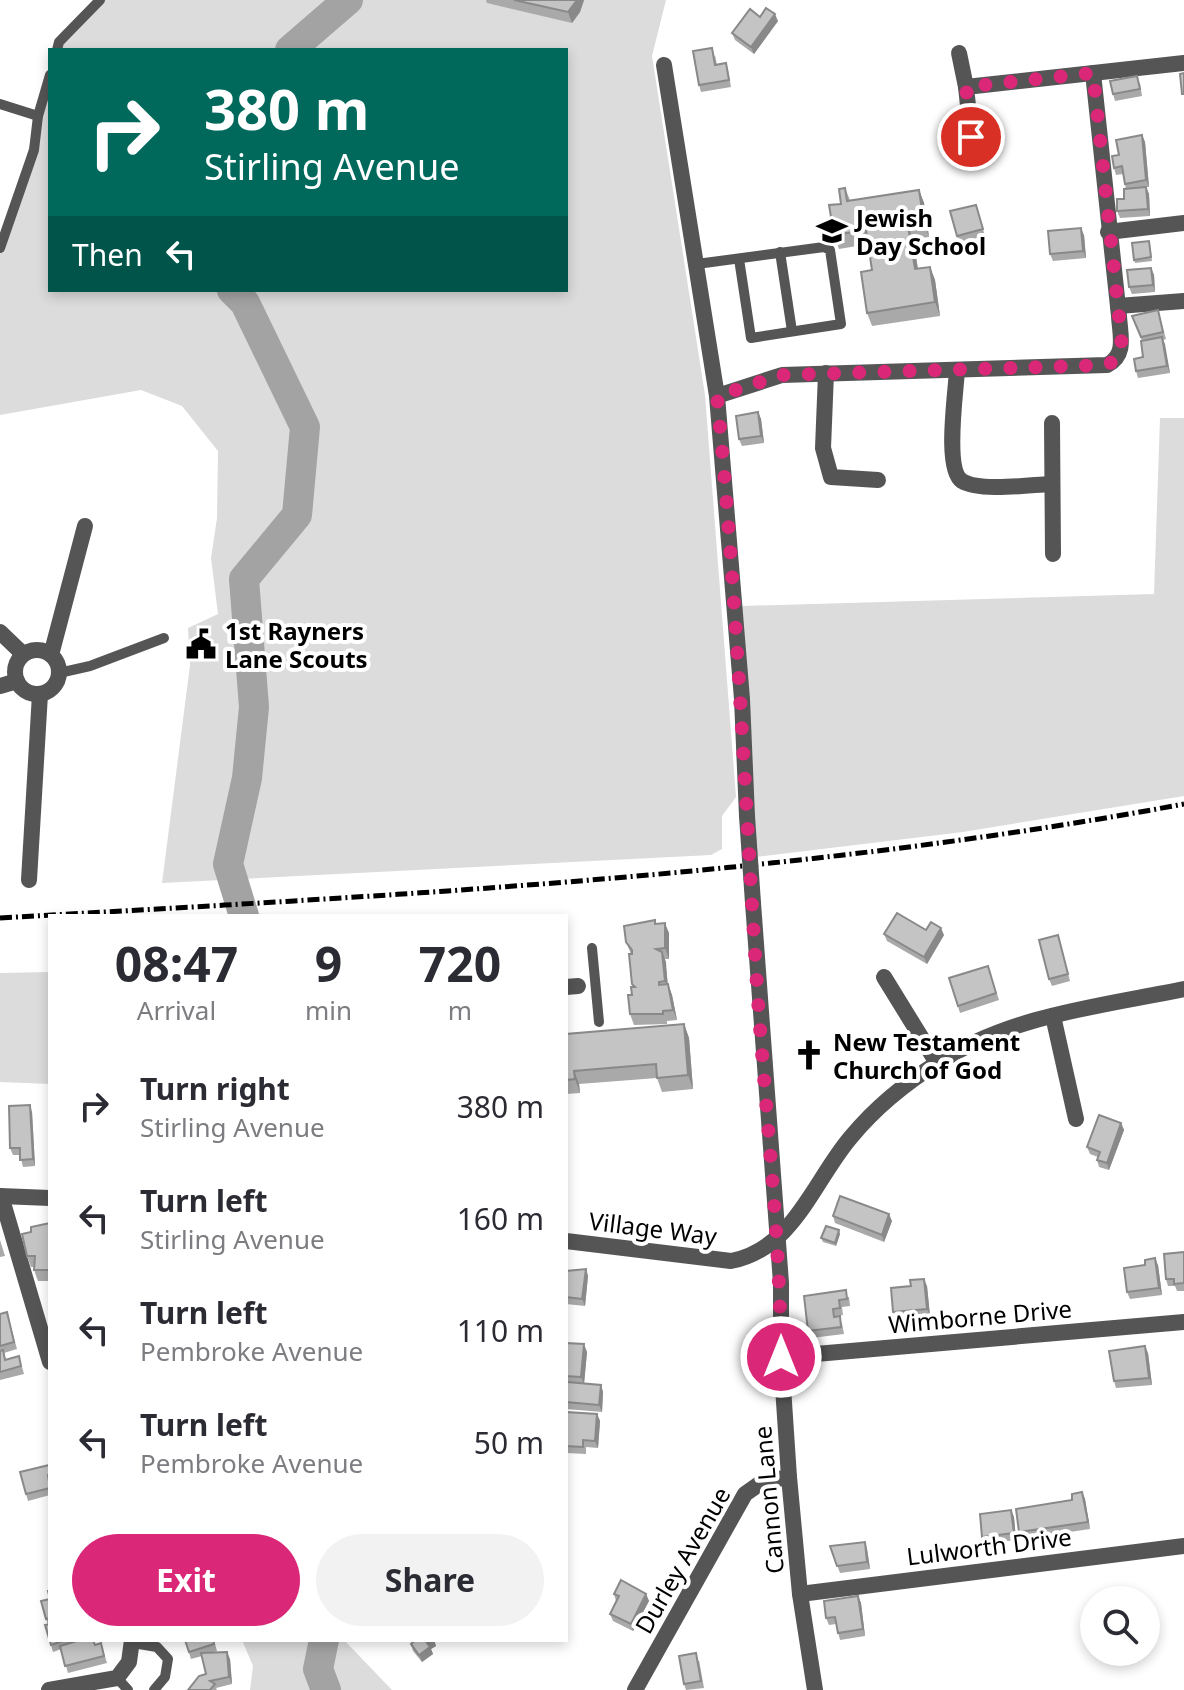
<!DOCTYPE html>
<html lang="en">
<head>
<meta charset="utf-8">
<style>
  body { margin:0; font-family:"Noto Sans",sans-serif; background:#f2f2f3; color:#2b2b33; height:100vh; display:flex; flex-direction:column; font-size:30px; white-space:nowrap }
  * { box-sizing:border-box; margin:0 }
  p { font-size:26px; color:#7c7c81 }
  .icon { flex:none; width:44px; height:44px; fill:none; stroke:currentColor; stroke-width:2; stroke-linecap:round; stroke-linejoin:round }
  .map { position:relative; flex:1; overflow:hidden }
  .drawer { position:absolute; left:48px; top:914px; width:520px; height:728px; display:flex; flex-direction:column; background:#fff; border-radius:0px; box-shadow:0 4px 12px #0003 }
  .drawer>* { flex:none }
  .hud { position:absolute; left:48px; top:48px; width:520px; height:244px; border-radius:0px; box-shadow:0 4px 12px #0003; background:#00695c; color:#fff; overflow:hidden }
  .buttons { position:absolute; left:1080px; top:1586px; display:grid; gap:16px }
  .buttons a { display:grid; place-items:center; width:80px; height:80px; border-radius:50%; background:#fff; box-shadow:0 4px 12px #0003; font-size:40px }
  .pin { position:absolute; display:grid; place-items:center; width:68px; height:68px; color:#fff; margin:-34px; border:4px solid #fff; border-radius:50%; box-shadow:0 2px 8px #0007 }
  .me { position:absolute; width:88px; margin:-44px; rotate:0deg; stroke-linejoin:round; filter:drop-shadow(0 0 6px #0008) }
  .turn { display:flex; align-items:center; gap:28px; height:168px; padding:0 24px; font-size:36px }
  .turn .icon { width:104px; height:104px; stroke-width:2.5 }
  .turn b { display:block; font-size:56px; line-height:68px }
  .then { display:flex; align-items:center; height:76px; padding:0 24px; background:#0003; gap:16px; font-size:30px }
  .eta { display:flex; justify-content:space-evenly; align-items:center; height:136px; text-align:center }
  .eta b { font-size:48px; font-weight:700; line-height:56px }
  .cta { display:flex; gap:16px; margin-top:auto; padding:16px 24px }
  .cta a { flex:1; height:92px; border-radius:48px; background:#db2777; color:#fff; font-size:32px; font-weight:700; line-height:92px; text-align:center }
  .cta a+a { background:#f2f2f3; color:#2b2b33 }
  ul { padding:0; list-style:none }
  li { display:flex; align-items:center; gap:24px; height:112px; padding:0 24px }
  li div { flex:1 }
  li b { display:block; font-size:30px }
  li em { font-style:normal }
  .map>svg:first-child { display:block }
  .green { fill:#dcdcdc }
  .lines { fill:none; stroke-linecap:round; stroke-linejoin:round }
  .river { stroke:#a3a3a3; stroke-width:30 }
  .service { stroke:#555; stroke-width:10 }
  .minor { stroke:#555; stroke-width:16 }
  .tertiary { stroke:#555; stroke-width:16 }
  .rail { stroke:#000; stroke-width:5; stroke-dasharray:12 4 2 4; stroke-linecap:butt }
  .minor-bridge { stroke:#555; stroke-width:16 }
  .wall { fill:#a9a9a9 }
  .shaded-wall { fill:#898989 }
  .building { fill:#c4c4c4; stroke:#898989; stroke-width:2 }
  .route { stroke:#db2777; stroke-width:14; stroke-dasharray:0 25.2 }
  .labels { text-anchor:middle; dominant-baseline:central; stroke-width:8; stroke-linejoin:round; paint-order:stroke }
  .poi-label { font-size:24px; font-weight:bold; fill:#000; stroke:#fff; text-anchor:start }
  .street-label { font-size:24px; fill:#000; stroke:#fff }
</style>
</head>
<body>
<div class="map">
<svg width="1184" height="1690" viewBox="0 0 1184 1690">
  <rect width="100%" height="100%" fill="#fff"/>
  <g class="green">
    <path d="M100,0H666L652,56L705,395L736,797L722,816V849L711,855L162,883L190,665L188,628L218,614L211,558L217,518L218,451L182,406L141,390L0,415V248L50,75V290H566V50H57Z"/>
    <path d="M1160,418H1184V796L963,832L756,857L742,606L1154,594Z"/>
    <path d="M50,972V1084L0,1082V973Z"/>
    <path d="M242,1640H344L392,1690H250L253,1666Z"/>
  </g>
  <g class="lines">
    <g class="river">
      <path d="M290,50L348,0"/>
      <path d="M232,290L245,303L305,427L297,515L244,579L254,707L247,778L228,864L244,916"/>
      <path d="M324,1640L318,1669L326,1690"/>
    </g>
    <g class="service">
      <path d="M57,50L59,42L100,0"/>
      <path d="M0,104L38,116"/>
      <path d="M0,248L34,150L38,116L50,75"/>
      <path d="M780,252L792,331"/>
      <path d="M697,264L824,247L830,250L841,324L751,338L739,259"/>
      <path d="M59,673L90,666L164,638"/>
      <path d="M592,948L599,1022"/>
      <path d="M133,1643L157,1647L168,1659L165,1677L154,1690"/>
      <path d="M117,1678L128,1690"/>
    </g>
    <g class="minor">
      <path d="M959,53L966,87"/>
      <path d="M664,65L717,396L742,699L747,816"/>
      <path d="M974,162L966,87L1184,63"/>
      <path d="M1108,232L1184,223"/>
      <path d="M1118,306L1184,301"/>
      <path d="M957,370C956,392 944,469 962,481C980,492 1029,485 1050,484"/>
      <path d="M826,373L823,448L831,477L878,480"/>
      <path d="M717,396L782,375L1107,365C1127,355 1120,335 1119,316L1093,73"/>
      <path d="M1052,423L1053,554"/>
      <path d="M0,632L23,654"/>
      <circle cx="37" cy="672" r="22"/>
      <path d="M51,655L85,526"/>
      <path d="M0,686L17,681"/>
      <path d="M29,880L40,694"/>
      <path d="M753,903L781,1283V1357L789,1477L800,1594L815,1690"/>
      <path d="M884,977L937,1063"/>
      <path d="M566,987L578,986"/>
      <path d="M1053,1016L1076,1119"/>
      <path d="M1,1196L50,1362"/>
      <path d="M781,1357L1184,1322"/>
      <path d="M800,1594L1184,1546"/>
      <path d="M49,1690L117,1678L129,1662L132,1640"/>
      <path d="M635,1690L745,1494L762,1482L789,1477"/>
    </g>
    <g class="tertiary">
      <path d="M0,1196L50,1198"/>
      <path d="M566,1241L731,1261C794,1249 814,1180 851,1137C875,1108 907,1082 939,1062C1012,1015 1101,1006 1184,989"/>
    </g>
    <path class="rail" d="M0,918C396,895 793,877 1184,804"/>
    <path class="minor-bridge" d="M747,816L753,903"/>
  </g>
  <g class="wall">
    <path d="M486,0H584L580,12L572,23L487,3Z"/>
    <path d="M760,17L778,21L754,54L735,40L732,33Z"/>
    <path d="M715,55L717,65L728,70L731,87L701,92L699,85Z"/>
    <path d="M1140,83L1142,96L1115,101L1113,94Z"/>
    <path d="M1142,135L1145,142L1149,187H1146L1149,194L1150,216L1120,218L1117,211L1124,199L1126,189L1123,174L1116,175L1114,168L1119,155Z"/>
    <path d="M845,188L850,200L919,190L924,203L929,237L913,239L918,268L930,267L935,280L940,316L872,326L867,313L872,270L869,244L839,249L834,235Z"/>
    <path d="M976,205L985,236L959,243L957,236Z"/>
    <path d="M1084,235L1086,258L1053,261L1050,254Z"/>
    <path d="M1150,244L1152,261L1135,263L1134,260Z"/>
    <path d="M1151,268L1154,275L1155,292L1132,294L1129,287Z"/>
    <path d="M1132,316L1160,317L1166,339L1163,340L1170,373L1138,378L1136,371L1143,357L1142,341Z"/>
    <path d="M758,412L761,419L764,443L742,446L739,439Z"/>
    <path d="M656,924L669,933V959H665L668,984L672,995L677,1020L667,1021V1024L634,1025L630,1014L633,987L631,954L626,942Z"/>
    <path d="M926,930L944,935L927,964L887,941L884,934Z"/>
    <path d="M1058,935L1070,981L1052,986L1049,979Z"/>
    <path d="M988,966L999,1000L960,1013L949,978Z"/>
    <path d="M684,1024L689,1038L693,1089L662,1092L657,1078L579,1084L580,1093L566,1094V1034Z"/>
    <path d="M32,1112L35,1166L23,1167L20,1155H13L10,1148Z"/>
    <path d="M1121,1123L1124,1130L1109,1170L1099,1167L1097,1160L1098,1157L1090,1154L1087,1147Z"/>
    <path d="M833,1216L892,1221L884,1242L835,1223Z"/>
    <path d="M50,1223V1281H38L34,1270V1267H31L27,1256L31,1232Z"/>
    <path d="M840,1234L836,1246L823,1242L821,1238Z"/>
    <path d="M0,1240L5,1256L0,1257Z"/>
    <path d="M1184,1252V1291H1177L1175,1286H1168L1166,1279Z"/>
    <path d="M1145,1265H1158L1162,1295L1130,1299L1127,1292Z"/>
    <path d="M586,1269L588,1276L585,1306L566,1304V1271Z"/>
    <path d="M927,1286L930,1316L896,1319L893,1312Z"/>
    <path d="M804,1296L849,1297L850,1306L842,1307L843,1315L836,1316L842,1323L844,1334L811,1338L808,1331Z"/>
    <path d="M7,1312L17,1349L4,1353L6,1360L19,1356L24,1374L0,1380V1314Z"/>
    <path d="M566,1343L587,1352L584,1384L601,1385L603,1392L602,1412L566,1409Z"/>
    <path d="M1148,1353L1152,1385L1116,1388L1114,1381Z"/>
    <path d="M566,1412L597,1414L600,1421L598,1448L586,1447V1454L566,1453Z"/>
    <path d="M50,1467V1495L28,1501L26,1494Z"/>
    <path d="M1082,1492L1085,1499L1090,1529L1022,1539L1019,1532L1072,1500Z"/>
    <path d="M1011,1510L1014,1517L1016,1540L985,1544L982,1537Z"/>
    <path d="M865,1542L867,1549L870,1569L840,1573L830,1546Z"/>
    <path d="M50,1591V1640H94L95,1645L101,1643L107,1663L68,1673L61,1649L53,1652L45,1625H48L46,1619Z"/>
    <path d="M614,1594H646L649,1601L633,1631L613,1621L610,1614L616,1601Z"/>
    <path d="M858,1596L861,1603L865,1636L840,1640L836,1624L829,1625L826,1618Z"/>
    <path d="M185,1640H214L217,1651L214,1652L230,1659L232,1684L216,1688L217,1690H188L206,1674L202,1656L191,1659Z"/>
    <path d="M413,1640H434L436,1646L431,1649L433,1654L422,1662L413,1651L411,1644L414,1641Z"/>
    <path d="M699,1660L704,1688L686,1690L684,1684Z"/>
  </g>
  <g class="shaded-wall">
    <path d="M577,0H584L580,12L572,23L568,12Z"/>
    <path d="M775,14L778,21L754,54L751,47Z"/>
    <path d="M1142,135L1145,142L1149,187L1146,180Z"/>
    <path d="M1146,187L1149,194L1150,216L1148,209Z"/>
    <path d="M919,190L924,203L929,237L924,223Z"/>
    <path d="M908,226L913,239L920,283L915,269Z"/>
    <path d="M1081,228L1084,235L1086,258L1083,251Z"/>
    <path d="M930,267L935,280L940,316L935,302Z"/>
    <path d="M1151,268L1154,275L1155,292L1153,285Z"/>
    <path d="M1162,337L1165,344L1170,373L1167,366Z"/>
    <path d="M758,412L761,419L764,443L761,436Z"/>
    <path d="M665,923L669,933V959L665,948Z"/>
    <path d="M941,928L944,935L927,964L924,957Z"/>
    <path d="M662,952L666,962L668,992L665,981Z"/>
    <path d="M668,984L672,995L677,1020L673,1010Z"/>
    <path d="M684,1024L689,1038L693,1089L688,1075Z"/>
    <path d="M574,1071L579,1084L580,1093L575,1079Z"/>
    <path d="M30,1105L32,1112L35,1166L33,1159Z"/>
    <path d="M1121,1123L1124,1130L1109,1170L1107,1163Z"/>
    <path d="M889,1214L892,1221L884,1242L882,1235Z"/>
    <path d="M839,1230L840,1234L836,1246L835,1243Z"/>
    <path d="M1155,1258L1158,1265L1162,1295L1159,1288Z"/>
    <path d="M586,1269L588,1276L585,1306L582,1299Z"/>
    <path d="M924,1279L927,1286L930,1316L927,1309Z"/>
    <path d="M584,1344L587,1352L584,1384L581,1377Z"/>
    <path d="M1145,1346L1148,1353L1152,1385L1149,1378Z"/>
    <path d="M601,1385L603,1392L602,1412L599,1405Z"/>
    <path d="M597,1414L600,1421L598,1448L595,1441Z"/>
    <path d="M1082,1492L1085,1499L1090,1529L1088,1522Z"/>
    <path d="M1011,1510L1014,1517L1016,1540L1014,1533Z"/>
    <path d="M865,1542L867,1549L870,1569L867,1562Z"/>
    <path d="M646,1594L649,1601L633,1631L631,1624Z"/>
    <path d="M858,1596L861,1603L865,1636L863,1629Z"/>
    <path d="M431,1640H434L436,1646L431,1649L433,1654L422,1662L419,1655L427,1643Z"/>
    <path d="M227,1652L230,1659L232,1684L229,1677Z"/>
  </g>
  <g class="building">
    <path d="M514,0H577L568,12Z"/>
    <path d="M766,8L775,14L751,47L732,33L750,9L760,17Z"/>
    <path d="M712,48L715,65L726,63L729,80L699,85L693,51Z"/>
    <path d="M1184,73V94H1182L1180,74Z"/>
    <path d="M1137,76L1140,89L1113,94L1110,81Z"/>
    <path d="M1142,135L1146,180L1125,184L1122,166L1114,168L1112,156L1119,155L1116,140Z"/>
    <path d="M1146,187L1148,209L1117,211V199H1124V189Z"/>
    <path d="M845,188L847,201L919,190L924,223L908,226L915,269L930,267L935,302L867,313L861,272L872,270L866,230L834,235L829,205L841,204L839,189Z"/>
    <path d="M976,205L983,229L957,236L950,211Z"/>
    <path d="M1081,228L1083,251L1050,254L1048,231Z"/>
    <path d="M1149,241L1151,257L1134,260L1132,243Z"/>
    <path d="M1151,268L1153,285L1129,287L1127,270Z"/>
    <path d="M1158,310L1163,332L1141,337L1132,316Z"/>
    <path d="M1162,337L1167,366L1136,371L1134,359L1143,357L1141,341Z"/>
    <path d="M758,412L761,436L739,439L736,416Z"/>
    <path d="M897,913L926,930L931,922L941,928L924,957L884,934Z"/>
    <path d="M655,920V924L665,923V948L656,949L662,952L665,981L659,982V985L668,984L673,1010L663,1011V1014H630L628,995H632L631,987H635L632,984L629,954H632V950L626,942L624,926Z"/>
    <path d="M1058,935L1068,974L1049,979L1039,940Z"/>
    <path d="M988,966L996,993L958,1006L949,978Z"/>
    <path d="M684,1024L688,1075L657,1078L656,1064L574,1071L575,1079L566,1080V1034Z"/>
    <path d="M30,1105L33,1159L20,1160V1148H10L9,1106Z"/>
    <path d="M1099,1115L1121,1123L1107,1163L1097,1160L1100,1152L1087,1147Z"/>
    <path d="M840,1196L889,1214L882,1235L833,1216Z"/>
    <path d="M50,1223V1270H34L35,1256H27L22,1234L31,1232V1227Z"/>
    <path d="M826,1226L839,1230L835,1243L821,1238Z"/>
    <path d="M1184,1252V1283L1174,1284V1279H1166L1164,1254Z"/>
    <path d="M1155,1258L1159,1288L1127,1292L1124,1268L1145,1265V1260Z"/>
    <path d="M586,1269L582,1299L566,1297V1271Z"/>
    <path d="M924,1279L927,1309L893,1312L891,1288L911,1286L910,1280Z"/>
    <path d="M846,1290L847,1299L839,1300L840,1308L833,1309L834,1317L840,1316L841,1327L808,1331L804,1296Z"/>
    <path d="M7,1312L14,1342L0,1346V1314Z"/>
    <path d="M566,1343L584,1344L581,1377L566,1376Z"/>
    <path d="M1145,1346L1149,1378L1114,1381L1109,1351Z"/>
    <path d="M3,1350L5,1360L19,1356L21,1366L0,1372V1351Z"/>
    <path d="M567,1382L601,1385L599,1405L566,1402Z"/>
    <path d="M566,1412L597,1414L595,1441L583,1440V1447L566,1446Z"/>
    <path d="M49,1465L50,1474L48,1475L50,1488L26,1494L20,1472Z"/>
    <path d="M1082,1492L1088,1522L1019,1532L1016,1509L1072,1500V1494Z"/>
    <path d="M1011,1510L1014,1533L982,1537L980,1514Z"/>
    <path d="M865,1542L867,1562L837,1566L830,1546Z"/>
    <path d="M621,1580L646,1594L631,1624L610,1614L619,1596L614,1594Z"/>
    <path d="M48,1591H50V1618L46,1619L41,1601L50,1599Z"/>
    <path d="M858,1596L863,1629L838,1633L835,1617L826,1618L824,1601Z"/>
    <path d="M50,1624V1640H66L51,1645L45,1625Z"/>
    <path d="M80,1640H93L95,1645L101,1643L104,1656L65,1666L60,1646Z"/>
    <path d="M185,1640H213L214,1644L189,1652Z"/>
    <path d="M415,1640H431L427,1643L430,1647L419,1655L411,1644Z"/>
    <path d="M227,1652L229,1677L210,1681L215,1684L210,1690H188L199,1676L206,1674L201,1653Z"/>
    <path d="M696,1653L701,1681L684,1684L679,1656Z"/>
  </g>
  <g class="lines">
    <path class="route" d="M781,1357C780,1228 764,1100 756,970C744,779 736,587 717,396L782,375L1107,365C1127,355 1121,335 1119,316L1093,73L966,87L971,137"/>
  </g>
  <defs>
    <g id="school-bare" transform="scale(2.4)"><path d="M0-5L7-2L0 1L-7-2ZM-4 1L0 2.5L4 1V4Q0 6-4 4Z" fill="#000" stroke="#fff" stroke-width="2.5" paint-order="stroke"/></g>
    <g id="civic-bare" transform="scale(2.4)"><path d="M-.6-6.5H3V-4.5H.6V-3L4-1V1h2V6H-6V1h2V-1L-.6-3ZM-1.2 2.5V6h2.4V2.5Z" fill="#000" stroke="#fff" stroke-width="2.5" paint-order="stroke"/></g>
    <g id="church-bare" transform="scale(2.4)"><path d="M-1.2-6h2.4v3.5h3.3v2.4h-3.3V6h-2.4V-.1h-3.3v-2.4h3.3Z" fill="#000" stroke="#fff" stroke-width="2.5" paint-order="stroke"/></g>
  </defs>
  <g fill-rule="evenodd">
    <use href="#school-bare" x="832" y="231"/>
    <use href="#civic-bare" x="201" y="644"/>
    <use href="#church-bare" x="809" y="1055"/>
  </g>
  <g class="labels">
    <g class="poi-label">
      <text x="856" y="217">Jewish<tspan x="856" dy="28">Day School</tspan></text>
      <text x="225" y="630">1st Rayners<tspan x="225" dy="28">Lane Scouts</tspan></text>
      <text x="833" y="1041">New Testament<tspan x="833" dy="28">Church of God</tspan></text>
    </g>
    <g class="street-label">
      <text transform="translate(653 1228) rotate(7)">Village Way</text>
      <text transform="translate(980 1316) rotate(-5)">Wimborne Drive</text>
      <text transform="translate(768 1500) rotate(-95)">Cannon Lane</text>
      <text transform="translate(989 1546) rotate(-7)">Lulworth Drive</text>
      <text transform="translate(682 1560) rotate(-60)">Durley Avenue</text>
    </g>
  </g>
</svg>
<div class="buttons">
<a><svg class="icon" aria-label="search" viewBox="0 0 24 24"><circle cx="10" cy="10" r="6"/><path d="M15 15l6 6"/></svg></a>
</div>
<div class="pin" style="left:971px;top:137px;background:#d93025"><svg class="icon" aria-label="arrive" viewBox="0 0 24 24"><path d="M6 21V4h12l-3 4 3 4H6"/></svg></div>
<svg class="me" style="left:781px;top:1357px" viewBox="-20 -20 40 40"><circle r="17" fill="#db2777" stroke="#fff" stroke-width="3"/><path d="M0-11L8 9 0 5-8 9z" fill="#fff"/></svg>
<div class="hud">
<div class="turn"><svg class="icon" aria-label="right" viewBox="0 0 24 24"><path d="M7 20v-9h11M14 6l5 5-5 5"/></svg><div><b>380 m</b>Stirling Avenue</div></div>
<div class="then">Then<svg class="icon" aria-label="left" viewBox="0 0 24 24"><path d="M17 20v-9H6M10 6l-5 5 5 5"/></svg></div>
</div>
<section class="drawer">
<div class="eta">
<div><b>08:47</b><p>Arrival</p></div>
<div><b>9</b><p>min</p></div>
<div><b>720</b><p>m</p></div>
</div>
<ul>
<li><svg class="icon" aria-label="right" viewBox="0 0 24 24"><path d="M7 20v-9h11M14 6l5 5-5 5"/></svg><div><b>Turn right</b><p>Stirling Avenue</p></div><em>380 m</em></li>
<li><svg class="icon" aria-label="left" viewBox="0 0 24 24"><path d="M17 20v-9H6M10 6l-5 5 5 5"/></svg><div><b>Turn left</b><p>Stirling Avenue</p></div><em>160 m</em></li>
<li><svg class="icon" aria-label="left" viewBox="0 0 24 24"><path d="M17 20v-9H6M10 6l-5 5 5 5"/></svg><div><b>Turn left</b><p>Pembroke Avenue</p></div><em>110 m</em></li>
<li><svg class="icon" aria-label="left" viewBox="0 0 24 24"><path d="M17 20v-9H6M10 6l-5 5 5 5"/></svg><div><b>Turn left</b><p>Pembroke Avenue</p></div><em>50 m</em></li>
</ul>
<div class="cta"><a>Exit</a><a>Share</a></div>
</section>
</div>
</body>
</html>
